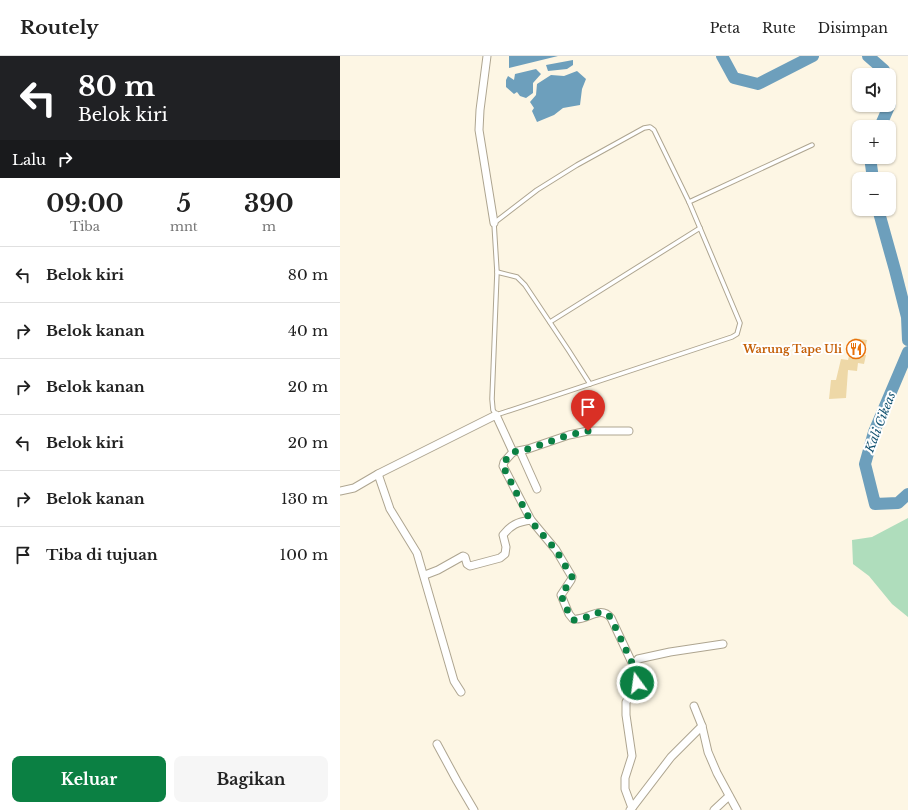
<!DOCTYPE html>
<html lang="id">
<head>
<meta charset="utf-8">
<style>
  body { margin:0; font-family:"Libre Baskerville",serif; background:#f6f6f6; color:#222; height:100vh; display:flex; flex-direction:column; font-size:15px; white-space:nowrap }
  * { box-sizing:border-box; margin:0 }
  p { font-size:13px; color:#767676 }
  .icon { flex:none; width:22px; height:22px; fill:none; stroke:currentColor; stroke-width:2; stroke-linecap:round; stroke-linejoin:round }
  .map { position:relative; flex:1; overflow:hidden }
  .drawer { display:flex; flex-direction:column; background:#fff; width:340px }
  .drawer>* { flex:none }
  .guide { background:#202124; color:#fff; overflow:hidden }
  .buttons { position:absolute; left:512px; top:12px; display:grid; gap:8px }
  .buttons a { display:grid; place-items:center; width:44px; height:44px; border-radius:8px; background:#fff; box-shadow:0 1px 3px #0004; font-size:20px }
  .pin { position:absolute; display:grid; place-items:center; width:34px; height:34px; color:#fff; margin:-41px -17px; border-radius:50% 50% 50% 0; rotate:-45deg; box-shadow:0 0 4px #0007 }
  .pin .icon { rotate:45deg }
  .me { position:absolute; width:44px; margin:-22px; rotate:346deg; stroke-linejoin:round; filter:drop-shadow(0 0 3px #0008) }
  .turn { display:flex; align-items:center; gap:14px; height:84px; padding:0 12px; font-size:18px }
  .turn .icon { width:52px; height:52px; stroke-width:2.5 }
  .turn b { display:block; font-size:28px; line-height:34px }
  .then { display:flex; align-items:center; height:38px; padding:0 12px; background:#0003; gap:8px; font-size:15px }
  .eta { display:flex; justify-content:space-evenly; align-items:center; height:68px; text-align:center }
  .eta b { font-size:24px; font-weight:700; line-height:28px }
  .action { display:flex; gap:8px; margin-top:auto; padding:8px 12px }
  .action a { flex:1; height:46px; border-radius:8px; background:#0b8043; color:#fff; font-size:16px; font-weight:700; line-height:46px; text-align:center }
  .action a+a { background:#f6f6f6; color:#222 }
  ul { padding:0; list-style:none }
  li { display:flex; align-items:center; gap:12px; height:56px; padding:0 12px; border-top:1px solid #e0e0e0 }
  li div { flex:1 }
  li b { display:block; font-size:15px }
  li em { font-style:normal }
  header { display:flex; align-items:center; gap:24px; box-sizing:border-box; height:56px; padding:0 20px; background:#fff; border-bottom:1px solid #e0e0e0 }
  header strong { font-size:19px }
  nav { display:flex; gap:22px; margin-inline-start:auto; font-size:14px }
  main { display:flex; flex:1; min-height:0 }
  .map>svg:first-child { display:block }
  .green { fill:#afddbc }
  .water { fill:#6d9fbc }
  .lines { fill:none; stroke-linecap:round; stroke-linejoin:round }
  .river { stroke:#6d9fbc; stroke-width:12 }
  .building { fill:#eed8a7 }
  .service-casing { stroke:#aea590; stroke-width:5.5 }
  .minor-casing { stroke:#aea590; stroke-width:9 }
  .service { stroke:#fff; stroke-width:3.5 }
  .minor { stroke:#fff; stroke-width:7 }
  .route { stroke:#0b8043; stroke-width:7; stroke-dasharray:0 12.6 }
  .labels { text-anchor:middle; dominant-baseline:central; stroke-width:4; stroke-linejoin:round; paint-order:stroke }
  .food-label { font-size:11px; font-weight:bold; fill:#c56008; stroke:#fff; text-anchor:end }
  .water-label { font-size:12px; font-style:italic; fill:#11516f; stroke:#fff }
</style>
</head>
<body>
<header>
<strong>Routely</strong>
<nav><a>Peta</a><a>Rute</a><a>Disimpan</a></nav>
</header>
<main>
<section class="drawer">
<div class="guide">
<div class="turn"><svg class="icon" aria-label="left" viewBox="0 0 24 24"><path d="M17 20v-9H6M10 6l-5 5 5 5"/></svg><div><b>80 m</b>Belok kiri</div></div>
<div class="then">Lalu<svg class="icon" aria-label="right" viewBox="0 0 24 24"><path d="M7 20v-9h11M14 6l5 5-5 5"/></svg></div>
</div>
<div class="eta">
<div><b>09:00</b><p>Tiba</p></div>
<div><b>5</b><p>mnt</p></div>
<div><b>390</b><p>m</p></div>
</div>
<ul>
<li><svg class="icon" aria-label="left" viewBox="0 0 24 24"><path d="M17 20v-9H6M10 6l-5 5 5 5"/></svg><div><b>Belok kiri</b></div><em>80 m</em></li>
<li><svg class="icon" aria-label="right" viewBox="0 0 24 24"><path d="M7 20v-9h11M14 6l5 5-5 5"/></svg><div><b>Belok kanan</b></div><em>40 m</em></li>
<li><svg class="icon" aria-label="right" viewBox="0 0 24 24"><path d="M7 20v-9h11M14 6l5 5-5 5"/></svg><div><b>Belok kanan</b></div><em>20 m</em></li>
<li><svg class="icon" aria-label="left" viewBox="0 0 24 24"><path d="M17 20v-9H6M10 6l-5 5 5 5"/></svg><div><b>Belok kiri</b></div><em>20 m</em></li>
<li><svg class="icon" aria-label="right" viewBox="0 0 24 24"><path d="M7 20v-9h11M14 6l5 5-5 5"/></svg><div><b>Belok kanan</b></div><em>130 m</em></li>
<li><svg class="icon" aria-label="arrive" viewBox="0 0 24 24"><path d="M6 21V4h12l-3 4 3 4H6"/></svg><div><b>Tiba di tujuan</b></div><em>100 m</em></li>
</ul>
<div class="action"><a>Keluar</a><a>Bagikan</a></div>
</section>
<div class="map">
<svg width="568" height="754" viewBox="0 0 568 754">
  <rect width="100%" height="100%" fill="#fdf6e4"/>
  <path class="green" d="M568,462V561L552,548L529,520L513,508L512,484L532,481Z"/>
  <g class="water">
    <path d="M169,0H218L169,12Z"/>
    <path d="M233,4V9L227,13L208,15L206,9Z"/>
    <path d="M196,13L201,18L193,27V37L186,42L180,40L177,36L174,38L166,31V24L168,20L174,24L175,18Z"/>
    <path d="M237,15L246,23L242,33L240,49L223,52L214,59L197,66L192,55L194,52L190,46L196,39L197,28L211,19L224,20Z"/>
  </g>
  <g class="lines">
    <g class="river">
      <path d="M382,0L394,22L418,28L473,0"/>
      <path d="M528,0L544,14L545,19"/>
      <path d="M540,71L550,48L549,43"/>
      <path d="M530,101L533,123"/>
      <path d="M538,153L555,214L567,261L568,284"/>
      <path d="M568,296L534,376L525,408L535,448L558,447L568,438"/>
    </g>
  </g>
  <path class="building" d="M514,282L527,284L524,299H526L524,308L518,307L517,315L508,314L506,342L489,343L491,324H496L501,303L508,304Z"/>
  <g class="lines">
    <g class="service-casing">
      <g id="service">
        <path d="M310,71L314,74L349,146L400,267L397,278L392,281L156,359L153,354L152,343L157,216L154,167L197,134L237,109L304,72Z"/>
        <path d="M349,146L472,89"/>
        <path d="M157,216L177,221L185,229L229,295L250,328"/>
        <path d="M210,266L360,172"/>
      </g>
    </g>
    <g class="minor-casing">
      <g id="minor">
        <path d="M147,0L140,54L139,74L154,167"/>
        <path d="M180,395L197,433"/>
        <path d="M173,396L188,393L229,379L248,375H289"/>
        <path d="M38,418L50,453L77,497L114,625L121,636"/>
        <path d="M0,435L14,432L38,418L156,359L173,396L164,406L163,410L191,464L216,494L232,521L231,524L221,539L229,558L233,563C248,565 260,548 271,562L294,611"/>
        <path d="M85,519L98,514L123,500L125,501L127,508L130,510L160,502L165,498L166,491L163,479C171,469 177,466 191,464"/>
        <path d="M354,650L362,670L368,696L377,717L397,754"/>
        <path d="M97,688L117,725L134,754"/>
        <path d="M292,752L331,701L362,670"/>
        <path d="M290,754L292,752L285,733V722L292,700L286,659V646L295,633L297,627L294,611L295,607L298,603L330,596L383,588"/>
        <path d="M374,754L389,740"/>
      </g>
    </g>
    <use href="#service" class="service"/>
    <use href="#minor" class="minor"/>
  </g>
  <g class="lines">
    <path class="route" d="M248,375L229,379L188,393L173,396L164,406L163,410L190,464L216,494L232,521L231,524L221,539L229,558L233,564C248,565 260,548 271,562L294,611L297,627"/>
  </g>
  <defs>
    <g id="restaurant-ring" transform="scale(1)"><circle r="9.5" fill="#fff" stroke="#e8710a" stroke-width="1.5"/><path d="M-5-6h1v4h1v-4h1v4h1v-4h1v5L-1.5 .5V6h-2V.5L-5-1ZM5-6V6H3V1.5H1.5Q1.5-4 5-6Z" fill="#e8710a"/></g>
  </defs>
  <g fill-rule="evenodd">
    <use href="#restaurant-ring" x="516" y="293"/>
  </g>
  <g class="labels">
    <g class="food-label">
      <text x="502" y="293">Warung Tape Uli</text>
    </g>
    <g class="water-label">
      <text transform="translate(540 366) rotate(-69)">Kali Cikeas</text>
    </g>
  </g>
</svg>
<div class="buttons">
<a><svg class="icon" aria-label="sound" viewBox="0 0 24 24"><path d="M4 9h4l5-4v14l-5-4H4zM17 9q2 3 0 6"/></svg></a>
<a>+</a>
<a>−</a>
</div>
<div class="pin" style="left:248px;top:375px;background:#d93025"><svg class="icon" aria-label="arrive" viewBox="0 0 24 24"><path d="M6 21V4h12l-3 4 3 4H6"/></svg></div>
<svg class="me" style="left:297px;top:627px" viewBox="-20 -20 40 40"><circle r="17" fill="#0b8043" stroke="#fff" stroke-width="3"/><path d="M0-11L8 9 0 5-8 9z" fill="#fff"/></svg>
</div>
</main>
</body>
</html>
